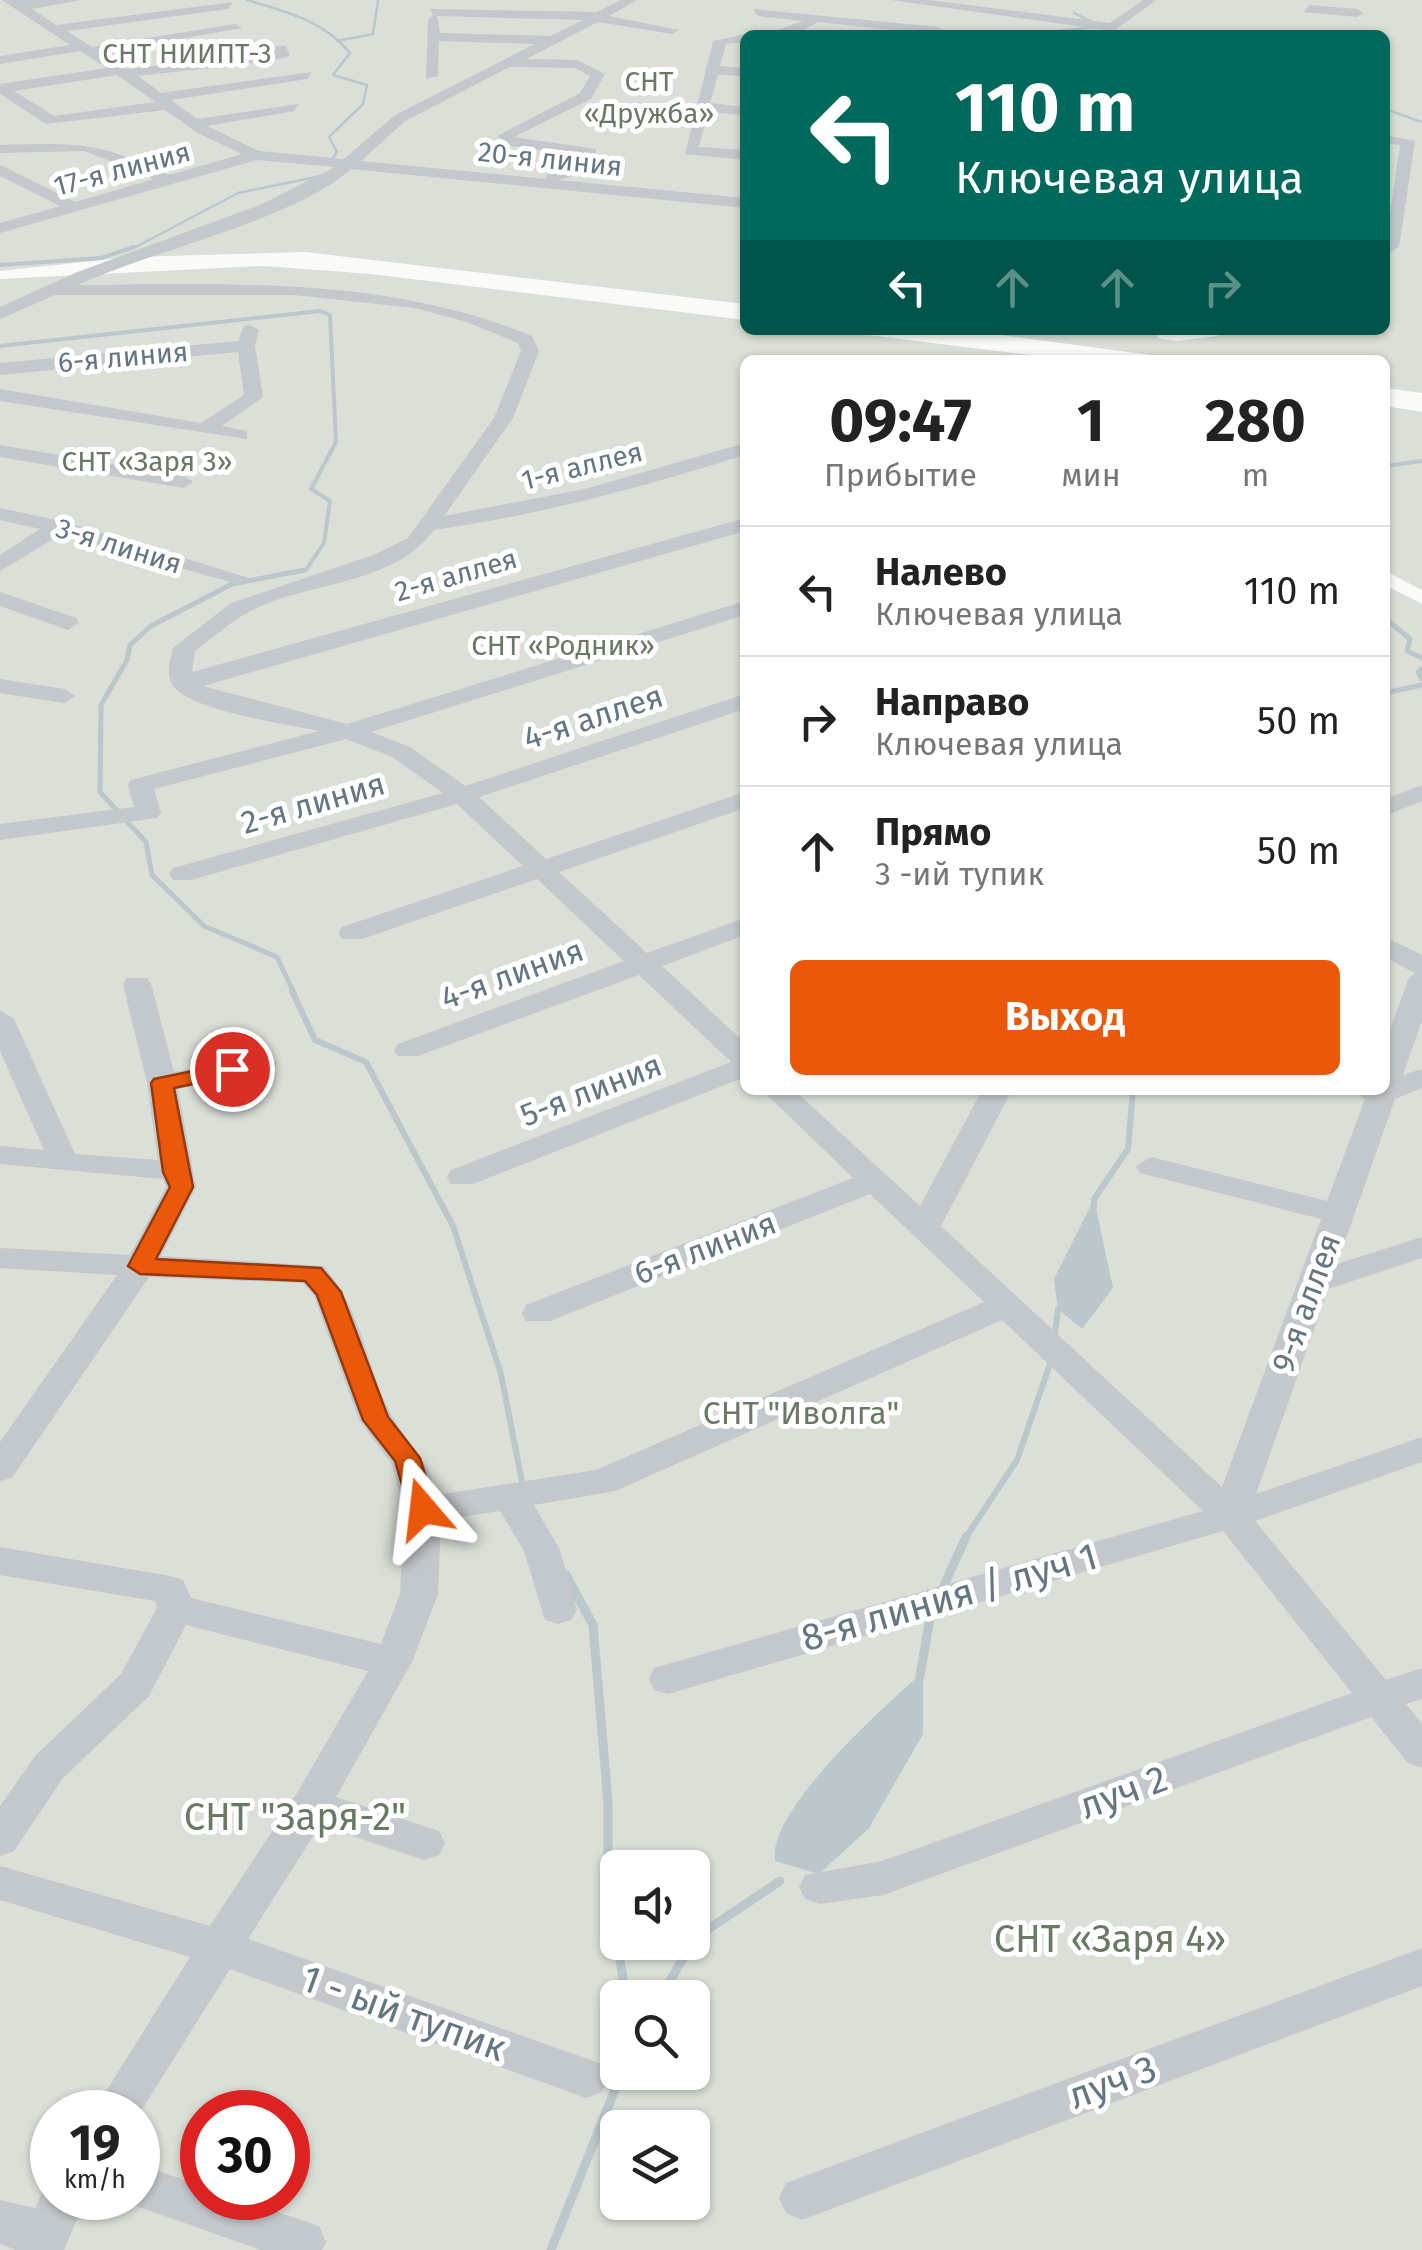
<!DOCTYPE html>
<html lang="ru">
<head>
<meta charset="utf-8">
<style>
  body { margin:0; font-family:"Fira Sans",sans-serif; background:#f2f2f2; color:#222; height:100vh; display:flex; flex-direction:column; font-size:38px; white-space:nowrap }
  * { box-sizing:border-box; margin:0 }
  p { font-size:32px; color:#767676 }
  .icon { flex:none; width:55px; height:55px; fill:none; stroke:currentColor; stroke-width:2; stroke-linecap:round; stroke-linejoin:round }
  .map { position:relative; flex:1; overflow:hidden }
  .panel { position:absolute; left:740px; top:355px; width:650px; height:740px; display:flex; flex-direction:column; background:#fff; border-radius:15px; box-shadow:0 2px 8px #0004 }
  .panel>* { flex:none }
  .banner { position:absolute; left:740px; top:30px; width:650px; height:305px; border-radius:15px; box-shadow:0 2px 8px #0004; background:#00695c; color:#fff; overflow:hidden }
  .buttons { position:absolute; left:600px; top:1850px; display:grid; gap:20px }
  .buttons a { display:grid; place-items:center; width:110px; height:110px; border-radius:15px; background:#fff; box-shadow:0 2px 8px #0004; font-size:50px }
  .speed { position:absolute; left:30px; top:2090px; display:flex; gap:20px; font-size:50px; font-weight:700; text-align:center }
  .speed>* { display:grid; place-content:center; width:130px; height:130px; border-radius:50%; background:#fff; box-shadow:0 2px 8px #0004; line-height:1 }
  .speed small { font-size:25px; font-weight:400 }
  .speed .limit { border:15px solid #d22; background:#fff; color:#111 }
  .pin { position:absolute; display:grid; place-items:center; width:85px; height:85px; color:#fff; margin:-42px; border:5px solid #fff; border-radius:50%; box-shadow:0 2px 10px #0007 }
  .me { position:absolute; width:110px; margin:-55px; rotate:343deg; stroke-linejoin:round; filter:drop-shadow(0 0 8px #0008) }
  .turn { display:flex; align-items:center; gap:35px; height:210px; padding:0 50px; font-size:45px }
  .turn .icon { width:130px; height:130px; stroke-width:2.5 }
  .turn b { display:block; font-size:70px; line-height:85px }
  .lanes { display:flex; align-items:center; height:95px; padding:0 50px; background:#0003; justify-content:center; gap:50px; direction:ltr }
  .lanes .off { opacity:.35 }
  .eta { display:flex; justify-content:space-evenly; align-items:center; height:170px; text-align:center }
  .eta b { font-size:60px; font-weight:700; line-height:70px }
  .button { display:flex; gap:20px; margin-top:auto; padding:20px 50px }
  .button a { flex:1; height:115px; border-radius:15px; background:#ea580c; color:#fff; font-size:40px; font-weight:700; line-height:115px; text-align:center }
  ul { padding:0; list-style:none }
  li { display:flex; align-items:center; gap:30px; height:130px; padding:0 50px; border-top:2px solid #e0e0e0 }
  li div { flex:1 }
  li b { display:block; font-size:38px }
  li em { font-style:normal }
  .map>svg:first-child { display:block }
  .green { fill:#dadfd7; fill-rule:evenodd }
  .water { fill:#bbc7cb }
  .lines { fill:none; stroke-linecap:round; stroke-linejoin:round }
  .stream-far4 { stroke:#bbc7cb; stroke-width:2.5 }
  .stream-far3 { stroke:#bbc7cb; stroke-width:4 }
  .stream-far2 { stroke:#bbc7cb; stroke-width:5 }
  .stream-far1 { stroke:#bbc7cb; stroke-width:6 }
  .stream { stroke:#bbc7cb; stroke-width:9 }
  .minor { fill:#c3c8cc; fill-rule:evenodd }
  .route { fill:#ea580c; stroke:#983908; stroke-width:2.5 }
  .labels { text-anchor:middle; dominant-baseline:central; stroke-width:10; stroke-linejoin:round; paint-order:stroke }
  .far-park-label { font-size:28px; fill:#687a64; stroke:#fff }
  .far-street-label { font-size:28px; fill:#657683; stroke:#fff }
  .street-label { font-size:32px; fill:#657683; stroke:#fff }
  .park-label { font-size:32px; fill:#687a64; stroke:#fff }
  .near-street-label { font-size:38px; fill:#657683; stroke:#fff }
  .near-park-label { font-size:38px; fill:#687a64; stroke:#fff }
</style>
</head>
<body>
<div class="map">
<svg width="1422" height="2250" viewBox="0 0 1422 2250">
  <rect width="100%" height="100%" fill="#fafaf8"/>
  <g class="green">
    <path d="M0,0H1422V393L1385,388V360H1188L964,330H1162L1157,338L1176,341L1217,336L1220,332L1217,330H1385V35L1058,31L745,35V304L305,252L130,257L0,271Z"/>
    <path d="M263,266L371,274L745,320V330H827L1071,360H745V1090H1385V585L1422,604V2250H0V279ZM618,1868H692V1942H618ZM618,1998H692V2072H618ZM52,2112H138V2198H52ZM202,2112H288V2198H202ZM618,2128H692V2202H618Z"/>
    <path d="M1385,406L1422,412V590L1385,571Z"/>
  </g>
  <g class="water">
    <path d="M1094,1199L1113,1288L1082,1329L1058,1309L1054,1279Z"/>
    <path d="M923,1672V1734L869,1828L819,1874L775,1861C767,1810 885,1706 923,1672Z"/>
  </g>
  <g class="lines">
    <g class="stream-far4">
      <path d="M247,0C286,12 323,20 350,53L333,75L367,85L363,104L329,137L337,152L329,164"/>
      <path d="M1074,13L1092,22"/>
      <path d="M1061,35L1059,31L1095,27"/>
      <path d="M337,41L373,34L378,0"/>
      <path d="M1385,109L1422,122"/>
      <path d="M130,250L238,193L321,176"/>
    </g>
    <g class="stream-far3">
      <path d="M0,265L101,258L134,247"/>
      <path d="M0,346L320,311L330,315L336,442L311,489L330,501L324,543L306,570L291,573"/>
      <path d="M1385,466L1422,461"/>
    </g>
    <g class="stream-far2">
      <path d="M1385,618L1410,639L1407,651L1422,658"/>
      <path d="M1422,669L1418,672L1422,679"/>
      <path d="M1385,693L1422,685"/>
      <path d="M294,993L277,957L204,926L152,875L146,842L100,792L101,705L127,660L130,645L151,626L232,584L304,570"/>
    </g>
    <g class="stream-far1">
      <path d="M292,991L315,1040L366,1062L453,1226L501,1374L523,1487"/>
      <path d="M1094,1206V1199L1128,1149L1133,1090"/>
      <path d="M1054,1340L1058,1309L1063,1306"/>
      <path d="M964,1540L1017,1460L1051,1361"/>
    </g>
    <g class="stream">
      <path d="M566,1575L593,1625L608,1803V1883L626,1998"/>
      <path d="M941,1592L966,1537"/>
      <path d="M920,1676L930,1618"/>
      <path d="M660,1998L695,1938L780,1881"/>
      <path d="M551,2250L622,2072"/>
    </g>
    <g class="minor">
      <path d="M2,0H81L32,9L56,25L233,2L228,9L67,31L92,47L235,24L242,28L102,53L128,69L275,52L276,46H286L290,56C282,61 160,73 138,76L161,93L312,72L307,79L171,100L197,119L299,104L294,111L207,126L259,151L344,159L395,115L535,44L439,41L438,76L426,79L428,19L433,15L430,9L597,12L621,0H637L609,16L679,30L672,34L598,22L526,59L577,60L605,74L591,99L514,137L596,149V170L558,180L745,198V208L351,169C294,220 153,250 78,285C234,284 386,276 532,336L539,351L513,418L444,516L585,489L745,443V455C643,487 540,515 434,530C394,587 302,581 245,614C228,624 211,639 195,651L192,672L745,518V531L203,686L347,724L745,601V615L371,732L410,747L465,786L745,694V709L479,797L546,859L745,792V808L559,872L647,953L745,918V935L662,966L745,1043V1077L473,1184H451L447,1177L451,1170L731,1062L639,975L418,1056H398L394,1050L398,1044L624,961L537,879L362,939H342L338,933L342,927L523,866L457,804L191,880H173L169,874L173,868L443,793L392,757L346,739L154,789L161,813L157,818L0,840V824L134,807L128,785L131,780L319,731C287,724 193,711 174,687C165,675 170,661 173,648L231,603L373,555L408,538L494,418L521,351L518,343L467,322L415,308L294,295H55L0,319V307L75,273L262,204L335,167L257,160L0,233V223L60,206L0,176V165L75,202L154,179L85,151L0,153V145C79,143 96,141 169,175L242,154L196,132L165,110L46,124L0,94V84L107,68L80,51L0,64V56L70,45ZM437,16L583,20L550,36L440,33ZM510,67L575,68L590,76L580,93L497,136L512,146L583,156V164L547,174L546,179L361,161L405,121ZM117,75L155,102L54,116L14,91Z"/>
      <path d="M891,0H928L1110,23L1143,0H1157L1113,31Z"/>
      <path d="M1309,5L1357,9L1363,13L1357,17L1304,12Z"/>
      <path d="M753,9L938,27L945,31L938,35L818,22L798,33L762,35L803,21L758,16Z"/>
      <path d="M745,34L749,35L745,42L726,44L720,66L745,68V76L718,75L710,103L745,107V115L708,112L699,147L745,150V160L685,154L713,41Z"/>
      <path d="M1385,135L1415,141L1399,247L1391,252L1385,250L1400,145L1385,143Z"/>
      <path d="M250,325L259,330L255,346L263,397L222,426L247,431V439L0,401V389L201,423L244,395L238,352L0,375V363L238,341L244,326Z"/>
      <path d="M0,445L183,476L193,482L183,488L0,457Z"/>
      <path d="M0,508L66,522L249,578L238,584L60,535L0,571V555L40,529L0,520Z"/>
      <path d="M0,592L76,618L79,623L68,630L0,606Z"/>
      <path d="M0,679L64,689L76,696L64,703L0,693Z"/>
      <path d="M1422,785V801L1385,816V799Z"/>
      <path d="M1385,937L1422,955V1020L1403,1075L1422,1069V1088L1395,1099L1337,1264L1422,1237V1258L1328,1289L1256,1494L1422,1437V1462L1255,1521L1386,1680L1422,1668V1699L1406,1704L1422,1724V1768L1408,1763L1371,1717L883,1895L820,1904L805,1899L799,1887L805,1875L882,1861L1352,1693L1223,1531L668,1694L654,1690L649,1679L654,1668L1203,1511L1002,1320L615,1491L534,1505L560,1550L577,1610L571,1620L558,1624L545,1620L524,1551L500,1511L441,1520L438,1594L412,1662L336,1797L439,1831L445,1843L439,1855L424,1860L320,1825L248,1939L602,2064L608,2078L602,2092L586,2098L230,1969L138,2116V2112H93L190,1957L0,1900V1866L210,1926L297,1793L368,1671L186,1625L149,1696L63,1778L14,1851L0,1856V1806L35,1756L121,1674L157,1608L155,1601L0,1575V1547L170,1576L183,1580L191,1598L381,1644L400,1594L405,1510L391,1463L359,1420L314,1296L303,1283L149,1277L12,1478L0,1481V1442L117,1275L0,1268V1248L130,1255L166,1187L163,1179L0,1164V1146L44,1150L0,1051V1010L14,1019L75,1154L158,1160L147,1083L123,984L127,978H147L151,984L174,1072L262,1054L272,1057L277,1063L272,1069L178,1089L196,1187L161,1256L323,1266C362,1308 365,1365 391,1414C407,1444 428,1458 437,1495L596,1470L984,1302L870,1194L550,1321H526L522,1313L526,1305L853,1178L762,1090H794L920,1206L982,1090H1012L941,1226L1222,1487L1321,1219L1140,1173L1136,1166L1151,1157L1327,1201L1365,1099L1353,1090H1385V1044L1408,980L1415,973L1385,957Z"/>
      <path d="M1422,1948V1986L802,2220L786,2213L779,2198L786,2183Z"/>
      <path d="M138,2164L202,2186V2198H236L319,2226L326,2242L322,2250H261L122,2201L120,2198H138Z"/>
      <path d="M52,2180V2198H86L64,2250H16L0,2244V2200L35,2208L47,2183Z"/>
    </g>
  </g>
  <path class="route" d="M232,1063L244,1069L240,1074L174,1088L193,1187L156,1259L321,1268L341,1292L388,1417L420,1458L436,1509L432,1516H413L409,1509L395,1461L363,1420L317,1295L305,1281L140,1274L128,1266L170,1187L163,1172L151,1083L154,1079Z"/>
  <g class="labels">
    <g class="far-park-label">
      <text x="187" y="53">СНТ НИИПТ-3</text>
      <text x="649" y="81">СНТ<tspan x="649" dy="32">«Дружба»</tspan></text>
      <text x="147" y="461">СНТ «Заря 3»</text>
      <text x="563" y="645">СНТ «Родник»</text>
    </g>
    <g class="far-street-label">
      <text transform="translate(550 159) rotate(6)">20-я линия</text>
      <text transform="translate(122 169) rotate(-15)">17-я линия</text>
      <text transform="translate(123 357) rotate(-5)">6-я линия</text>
      <text transform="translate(582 466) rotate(-14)">1-я аллея</text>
      <text transform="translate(119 546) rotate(17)">3-я линия</text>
      <text transform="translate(456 575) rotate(-16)">2-я аллея</text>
    </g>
    <g class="street-label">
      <text transform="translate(593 717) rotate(-18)">4-я аллея</text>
      <text transform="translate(313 803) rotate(-16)">2-я линия</text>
      <text transform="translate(512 974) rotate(-20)">4-я линия</text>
      <text transform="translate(591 1090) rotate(-21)">5-я линия</text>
      <text transform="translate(705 1248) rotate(-21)">6-я линия</text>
      <text transform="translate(1306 1303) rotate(-70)">9-я аллея</text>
    </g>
    <g class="park-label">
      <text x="801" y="1413">СНТ "Иволга"</text>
    </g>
    <g class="near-street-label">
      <text transform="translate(949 1597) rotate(-16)">8-я линия / луч 1</text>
      <text transform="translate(1123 1792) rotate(-20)">луч 2</text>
      <text transform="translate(404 2013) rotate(20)">1 - ый тупик</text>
      <text transform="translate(1112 2082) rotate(-20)">луч 3</text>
    </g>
    <g class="near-park-label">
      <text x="295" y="1817">СНТ "Заря-2"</text>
      <text x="1110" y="1939">СНТ «Заря 4»</text>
    </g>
  </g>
</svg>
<div class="buttons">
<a><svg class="icon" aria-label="sound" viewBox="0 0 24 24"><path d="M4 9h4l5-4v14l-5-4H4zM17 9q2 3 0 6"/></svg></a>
<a><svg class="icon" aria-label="search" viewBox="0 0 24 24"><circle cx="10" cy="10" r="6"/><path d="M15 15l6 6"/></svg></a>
<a><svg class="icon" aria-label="layers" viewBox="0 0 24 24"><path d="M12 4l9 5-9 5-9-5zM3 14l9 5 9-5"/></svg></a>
</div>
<div class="speed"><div>19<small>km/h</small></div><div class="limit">30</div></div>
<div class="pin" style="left:232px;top:1069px;background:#d93025"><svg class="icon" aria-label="arrive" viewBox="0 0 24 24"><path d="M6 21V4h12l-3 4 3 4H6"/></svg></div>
<svg class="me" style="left:423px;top:1509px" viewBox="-20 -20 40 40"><path d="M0-17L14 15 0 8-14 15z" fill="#ea580c" stroke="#fff" stroke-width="4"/></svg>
<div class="banner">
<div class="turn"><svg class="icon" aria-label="left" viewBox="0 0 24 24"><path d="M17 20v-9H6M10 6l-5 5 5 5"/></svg><div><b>110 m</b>Ключевая улица</div></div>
<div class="lanes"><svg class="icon" aria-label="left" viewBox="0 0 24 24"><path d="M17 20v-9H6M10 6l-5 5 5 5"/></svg><svg class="icon off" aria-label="ahead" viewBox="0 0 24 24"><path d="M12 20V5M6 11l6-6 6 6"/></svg><svg class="icon off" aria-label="ahead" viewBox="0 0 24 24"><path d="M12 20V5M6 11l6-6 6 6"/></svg><svg class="icon off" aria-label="right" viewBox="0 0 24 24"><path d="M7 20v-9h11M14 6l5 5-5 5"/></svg></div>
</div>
<section class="panel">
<div class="eta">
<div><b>09:47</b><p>Прибытие</p></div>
<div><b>1</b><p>мин</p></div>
<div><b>280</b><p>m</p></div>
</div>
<ul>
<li><svg class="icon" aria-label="left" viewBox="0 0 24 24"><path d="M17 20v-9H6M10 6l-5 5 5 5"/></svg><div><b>Налево</b><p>Ключевая улица</p></div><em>110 m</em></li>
<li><svg class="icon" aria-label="right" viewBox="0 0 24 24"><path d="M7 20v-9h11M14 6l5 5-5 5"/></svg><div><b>Направо</b><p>Ключевая улица</p></div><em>50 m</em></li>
<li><svg class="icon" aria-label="ahead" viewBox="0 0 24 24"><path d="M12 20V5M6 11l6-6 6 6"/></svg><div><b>Прямо</b><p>3 -ий тупик</p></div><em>50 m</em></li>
</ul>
<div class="button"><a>Выход</a></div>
</section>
</div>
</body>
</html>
